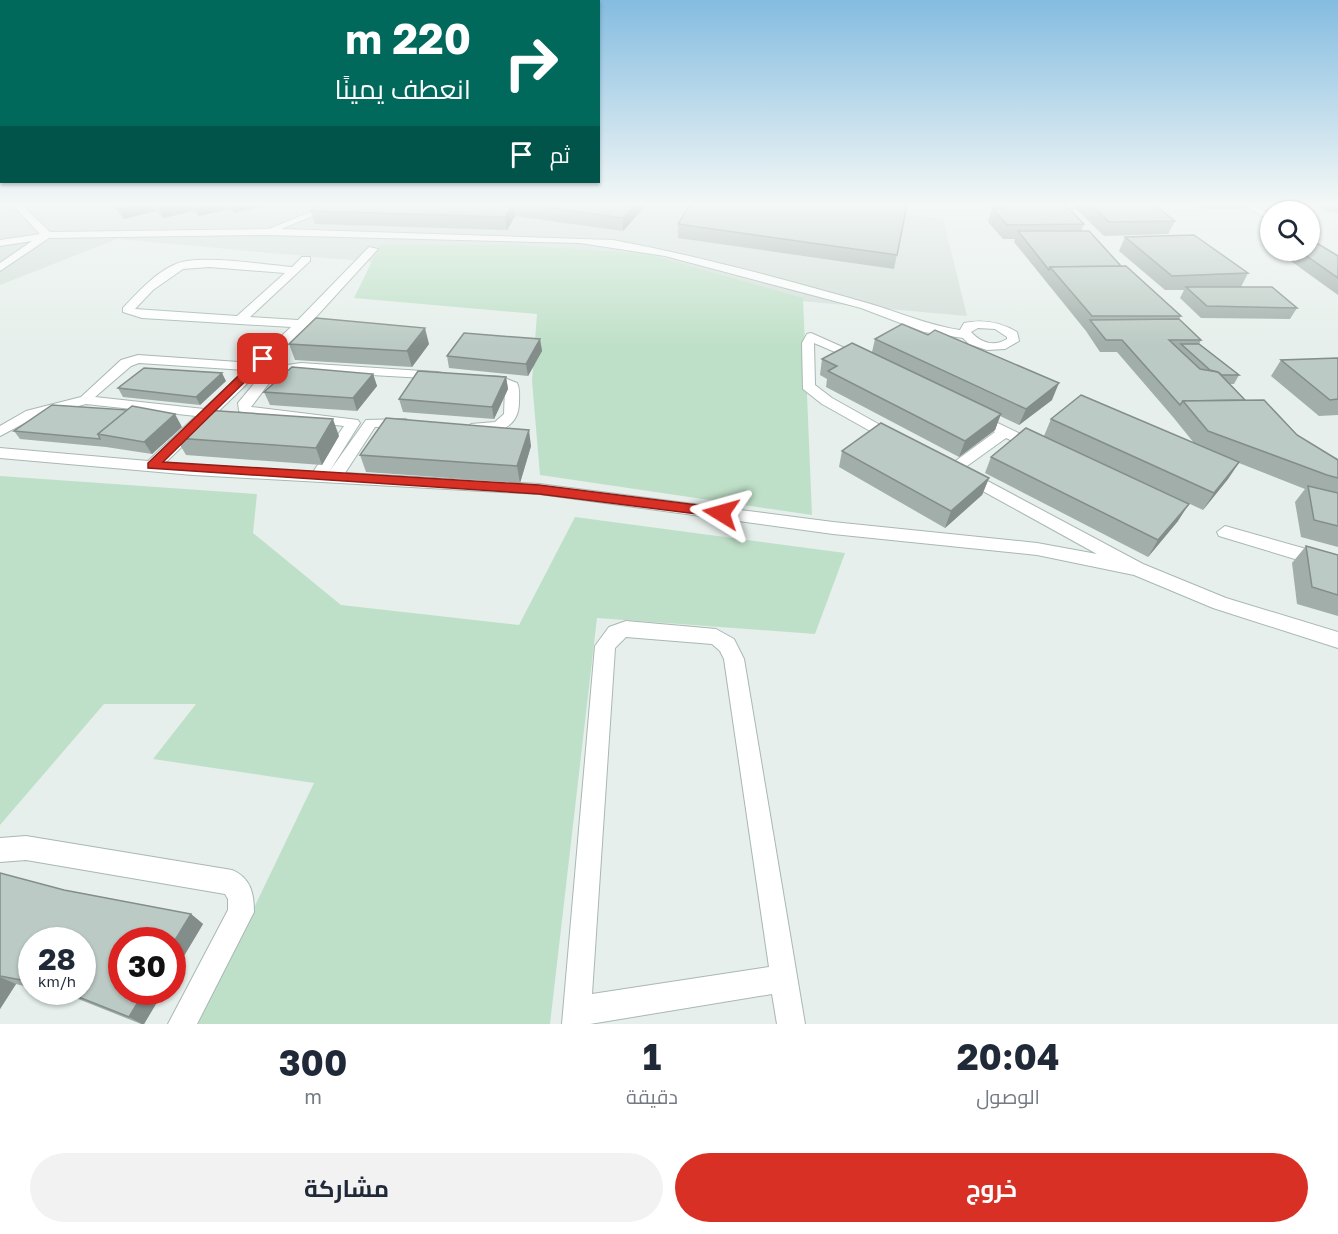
<!DOCTYPE html>
<html lang="ar">
<head>
<meta charset="utf-8">
<style>
  body { margin:0; font-family:"Golos Text",Cairo,sans-serif; background:#f2f2f3; color:#1f2937; direction:rtl; height:100vh; display:flex; flex-direction:column; font-size:22px; white-space:nowrap }
  * { box-sizing:border-box; margin:0 }
  p { font-size:20px; color:#747a83 }
  .icon { flex:none; width:33px; height:33px; fill:none; stroke:currentColor; stroke-width:2; stroke-linecap:round; stroke-linejoin:round }
  .map { position:relative; height:1024px; overflow:hidden; direction:ltr }
  .details { display:flex; flex-direction:column; background:#fff; flex:1 }
  .details>* { flex:none }
  .banner { position:absolute; left:0px; top:0px; width:600px; height:183px; box-shadow:0 2px 4px #0004; direction:rtl; background:#00695c; color:#fff; overflow:hidden }
  .tools { position:absolute; left:1260px; top:201px; display:grid; gap:12px }
  .tools a { display:grid; place-items:center; width:60px; height:60px; border-radius:50%; background:#fff; box-shadow:0 2px 4px #0004; font-size:30px }
  .speed { position:absolute; left:18px; top:927px; display:flex; gap:12px; font-size:30px; font-weight:700; text-align:center }
  .speed>* { display:grid; place-content:center; width:78px; height:78px; border-radius:50%; background:#fff; box-shadow:0 2px 4px #0004; line-height:1 }
  .speed small { font-size:15px; font-weight:400 }
  .speed .limit { border:9px solid #d22; background:#fff; color:#111 }
  .pin { position:absolute; display:grid; place-items:center; width:51px; height:51px; color:#fff; margin:-26px; border-radius:12px; box-shadow:0 3px 9px #0006 }
  .me { position:absolute; width:66px; margin:-33px; rotate:278deg; stroke-linejoin:round; filter:drop-shadow(0 0 4px #0008) }
  .turn { display:flex; align-items:center; gap:21px; height:126px; padding:0 30px; font-size:27px }
  .turn .icon { width:78px; height:78px; stroke-width:2.5 }
  .turn b { display:block; font-size:42px; line-height:51px }
  .then { display:flex; align-items:center; height:57px; padding:0 30px; background:#0003; gap:12px; font-size:22px }
  .eta { display:flex; justify-content:space-evenly; align-items:center; height:102px; text-align:center }
  .eta b { font-size:36px; font-weight:700; line-height:42px }
  .primary-button { display:flex; gap:12px; margin-top:auto; padding:12px 30px }
  .primary-button a { flex:1; height:69px; border-radius:36px; background:#d93025; color:#fff; font-size:24px; font-weight:700; line-height:69px; text-align:center }
  .primary-button a+a { background:#f2f2f3; color:#1f2937 }
  .map>svg:first-child { display:block }
  .built { fill:#d4dfda }
  .green { fill:#bfe0c8 }
  .lines { fill:none; stroke-linecap:round; stroke-linejoin:round }
  .street-casing { stroke:#a8b8b2; stroke-width:2 }
  .street { fill:#fff; fill-rule:evenodd }
  .wall { fill:#a1aea9 }
  .shaded-wall { fill:#838d89 }
  .building { fill:#bbcac4; stroke:#838d89; stroke-width:1.5 }
  .route { fill:#d93025; stroke:#8d1f18; stroke-width:1.5 }
</style>
</head>
<body>
<div class="map">
<svg width="1338" height="1024" viewBox="0 0 1338 1024">
  <rect width="100%" height="100%" fill="#e6efeb"/>
  <path class="built" d="M0,203H824L943,219L967,316L117,239L0,285Z"/>
  <g class="green">
    <path d="M380,245H518L647,254L803,298L812,515L540,475L532,381L537,314L354,298Z"/>
    <path d="M0,476L257,494L253,533L341,605L519,625L575,517L845,553L815,634L597,618L550,1024H198L314,783L153,759L196,704H104L0,825Z"/>
  </g>
  <g class="lines">
    <g class="street-casing">
      <g id="street">
        <path d="M11,203H20L50,232L269,229L332,203H344L281,229L613,240C698,256 784,279 867,303C899,312 927,325 960,330L964,323C984,319 1000,322 1017,332L1019,341L1005,349L987,350L969,344L963,338L924,332L861,308L665,256L580,243L264,235L49,238L0,271V263L32,241L0,246V240L40,234ZM978,328L995,329L1007,337V339C994,347 981,343 971,332Z"/>
        <path d="M1241,203H1252L1270,214V221Z"/>
        <path d="M369,247L378,249L315,318L165,463L313,472L344,426L248,415L239,411L238,403L267,368L301,363L437,372L442,373V379L301,371L276,374L251,407L358,420L360,423L329,472L366,420L406,419L413,423L411,426L375,427L345,473L539,484L833,522L1037,543L1097,554L961,479L959,475L961,471L967,470L1143,564L1226,598L1338,632V648L1213,608L1134,575L1037,555L833,534L539,494L193,475L0,458V448L148,461L196,416L86,404L36,417L0,436V426L26,411L81,397L121,360L138,355L253,363L291,327L142,318L123,312V308C138,292 156,272 176,264C198,254 266,265 292,267L302,257H310V261L250,317L298,320ZM209,267L285,273L237,316L135,309L153,290L183,269ZM139,363L245,370L204,409L95,397L131,366Z"/>
        <path d="M811,333L867,358L866,361H856L814,343L815,385L832,398L898,435L900,438L898,441H888L822,404L803,389L802,343L807,334Z"/>
        <path d="M487,376L502,377L517,383C520,389 519,395 519,402C519,429 495,436 471,430L469,427L471,424L495,422L504,414L505,388L482,383V377Z"/>
        <path d="M977,413L1039,443L1041,446L1034,451L1006,438L960,471H950L947,468L950,465L995,432L972,420L970,417L972,414Z"/>
        <path d="M1225,526L1338,558V572L1219,536L1217,532Z"/>
        <path d="M626,621L716,629L734,639L744,659L805,1024H777L772,994L590,1024H562L595,646L609,627ZM626,637L712,644L720,651L724,659L769,967L592,994L615,648Z"/>
        <path d="M26,836L232,870C251,878 254,894 254,912L197,1024H168L228,910V899L225,894L26,860L0,862V838Z"/>
      </g>
    </g>
    <use href="#street" class="street"/>
  </g>
  <g class="wall">
    <path d="M109,203H276L234,213L229,209L199,216L194,211L163,218L156,211L124,219Z"/>
    <path d="M325,203H648L623,231L515,216L507,230L315,224L310,211Z"/>
    <path d="M984,203H1063L1084,224L1081,231L1121,266L1181,316L1179,319L1201,340L1199,344L1239,375L1234,384H1229L1245,400L1297,435L1338,460V547L1301,537L1295,502L1305,489L1239,463L1228,479L1203,510L1044,436L1051,419L1194,443L1173,417L1117,352H1100L1086,331L1014,242L1015,239H1003L988,222L992,208L995,209L996,205H986Z"/>
    <path d="M1070,203H1152L1175,221L1168,234L1104,236Z"/>
    <path d="M1195,203H1249L1246,209H1202Z"/>
    <path d="M1319,203H1338V213L1324,211Z"/>
    <path d="M907,205L894,269L678,238V224Z"/>
    <path d="M1125,237L1248,273L1241,287L1297,308L1290,319L1201,318L1180,298L1184,290H1165L1119,251Z"/>
    <path d="M1283,250H1310L1338,256V295L1281,254Z"/>
    <path d="M540,339L542,351L528,376L449,368L447,356Z"/>
    <path d="M875,339L1052,400L1019,425L1000,416L995,430L959,457L826,387L827,379L820,375L822,359L872,352Z"/>
    <path d="M289,344H429L412,367L295,360Z"/>
    <path d="M1338,358V415L1319,416L1271,376L1281,360Z"/>
    <path d="M373,374L377,386L357,411L270,405L264,392Z"/>
    <path d="M506,377L508,389L494,419L403,412L399,399Z"/>
    <path d="M226,381L200,405L123,397L118,388Z"/>
    <path d="M182,427L152,454L106,447L20,439L14,431Z"/>
    <path d="M339,436L322,465L186,455L176,438Z"/>
    <path d="M531,446L520,483L366,472L360,455Z"/>
    <path d="M842,451L989,478L982,495L945,528L839,467Z"/>
    <path d="M991,457L1178,521L1148,557L985,473Z"/>
    <path d="M1306,546L1338,555V616L1297,604L1292,563Z"/>
    <path d="M0,873L64,890L191,914L203,924L172,976V940L163,992L144,1024H141L68,995L52,992H82L32,940V988L16,984L0,1009Z"/>
  </g>
  <g class="shaded-wall">
    <path d="M146,203H152L156,211L124,219L119,209Z"/>
    <path d="M166,203H190L194,211L163,218L157,205Z"/>
    <path d="M194,203H227L229,209L199,216Z"/>
    <path d="M230,203H276L234,213Z"/>
    <path d="M513,203L515,216L507,230L505,217Z"/>
    <path d="M636,203H648L623,231V218Z"/>
    <path d="M425,328L429,344L412,367L407,351Z"/>
    <path d="M540,339L542,351L528,376L526,364Z"/>
    <path d="M222,373L226,381L200,405L196,397Z"/>
    <path d="M373,374L377,386L357,411L353,398Z"/>
    <path d="M506,377L508,389L494,419L492,407Z"/>
    <path d="M1059,383L1052,400L1019,425L1026,409Z"/>
    <path d="M175,414L182,427L152,454L144,442Z"/>
    <path d="M1001,414L995,430L959,457L965,441Z"/>
    <path d="M333,419L339,436L322,465L316,448Z"/>
    <path d="M529,430L531,446L520,483L517,466Z"/>
    <path d="M1239,462L1228,479L1203,510L1214,493Z"/>
    <path d="M989,478L982,495L945,528L951,511Z"/>
    <path d="M1189,504L1178,521L1148,557L1158,540Z"/>
    <path d="M191,914L203,924L172,976V945Z"/>
    <path d="M0,977L16,984L0,1009Z"/>
    <path d="M144,992H163L144,1024H142L129,1017Z"/>
  </g>
  <g class="building">
    <path d="M113,203H146L119,209Z"/>
    <path d="M155,203H166L157,205Z"/>
    <path d="M325,203H636L623,218L513,203L505,217L310,211Z"/>
    <path d="M691,203H891L907,205L897,255L678,224Z"/>
    <path d="M997,203H1063L1084,224L1007,225L992,208L1001,209Z"/>
    <path d="M1089,203H1152L1175,221L1109,222Z"/>
    <path d="M1018,231H1089L1121,266L1050,267L1049,270Z"/>
    <path d="M1194,235L1248,273L1172,276L1125,237Z"/>
    <path d="M1310,242H1315L1338,256V278L1298,250H1310Z"/>
    <path d="M1126,266L1181,316H1092L1050,267Z"/>
    <path d="M1186,287H1272L1297,308L1207,306Z"/>
    <path d="M316,318L425,328L407,351L289,344Z"/>
    <path d="M1179,319L1201,340H1169L1200,369L1218,372L1245,400L1183,401L1180,405L1122,340H1106L1090,320Z"/>
    <path d="M902,324L928,335L935,330L1059,383L1026,409L875,339Z"/>
    <path d="M464,333L540,339L526,364L447,356Z"/>
    <path d="M852,343L1001,414L965,441L828,371L837,366L822,359Z"/>
    <path d="M1181,344H1199L1239,375H1222L1218,372L1210,370Z"/>
    <path d="M1338,358V399L1330,400L1281,360Z"/>
    <path d="M292,367L373,374L353,398L264,392Z"/>
    <path d="M144,368L222,373L196,397L118,388Z"/>
    <path d="M418,371L506,377L492,407L399,399Z"/>
    <path d="M1081,395L1239,462L1214,493L1051,419Z"/>
    <path d="M1264,400L1297,435L1338,460V478L1327,475L1208,431L1183,401Z"/>
    <path d="M52,405L128,410L98,434L100,439L14,431Z"/>
    <path d="M132,406L175,414L144,442L98,434Z"/>
    <path d="M205,410L333,419L316,448L176,438Z"/>
    <path d="M386,418L529,430L517,466L360,455Z"/>
    <path d="M881,423L989,478L951,511L842,451Z"/>
    <path d="M1026,428L1189,504L1158,540L991,457Z"/>
    <path d="M1308,486L1338,493V526L1314,520Z"/>
    <path d="M1306,546L1338,555V595L1312,587Z"/>
    <path d="M0,873L64,890L191,914L172,945V940H122V992H144L129,1017L66,992H82V940H32V982L0,976Z"/>
  </g>
  <linearGradient id="sky" x2="0" y2="1"><stop stop-color="#84bce0"/><stop offset="0.59" stop-color="#f4f8f6"/><stop offset="1" stop-color="#f4f8f6" stop-opacity="0"/></linearGradient>
  <rect width="1338" height="346" fill="url(#sky)"/>
  <path class="route" d="M259,356L268,359L163,462L539,485L721,508L728,513L721,517L539,494L148,468V463Z"/>
</svg>
<div class="tools">
<a><svg class="icon" aria-label="search" viewBox="0 0 24 24"><circle cx="10" cy="10" r="6"/><path d="M15 15l6 6"/></svg></a>
</div>
<div class="speed"><div>28<small>km/h</small></div><div class="limit">30</div></div>
<div class="pin" style="left:263px;top:359px;background:#d93025"><svg class="icon" aria-label="arrive" viewBox="0 0 24 24"><path d="M6 21V4h12l-3 4 3 4H6"/></svg></div>
<svg class="me" style="left:721px;top:513px" viewBox="-20 -20 40 40"><path d="M0-17L14 15 0 8-14 15z" fill="#d93025" stroke="#fff" stroke-width="4"/></svg>
<div class="banner">
<div class="turn"><svg class="icon" aria-label="right" viewBox="0 0 24 24"><path d="M7 20v-9h11M14 6l5 5-5 5"/></svg><div><b>220 m</b>انعطف يمينًا</div></div>
<div class="then">ثم<svg class="icon" aria-label="arrive" viewBox="0 0 24 24"><path d="M6 21V4h12l-3 4 3 4H6"/></svg></div>
</div>
</div>
<section class="details">
<div class="eta">
<div><b>20:04</b><p>الوصول</p></div>
<div><b>1</b><p>دقيقة</p></div>
<div><b>300</b><p>m</p></div>
</div>
<div class="primary-button"><a>خروج</a><a>مشاركة</a></div>
</section>
</body>
</html>
